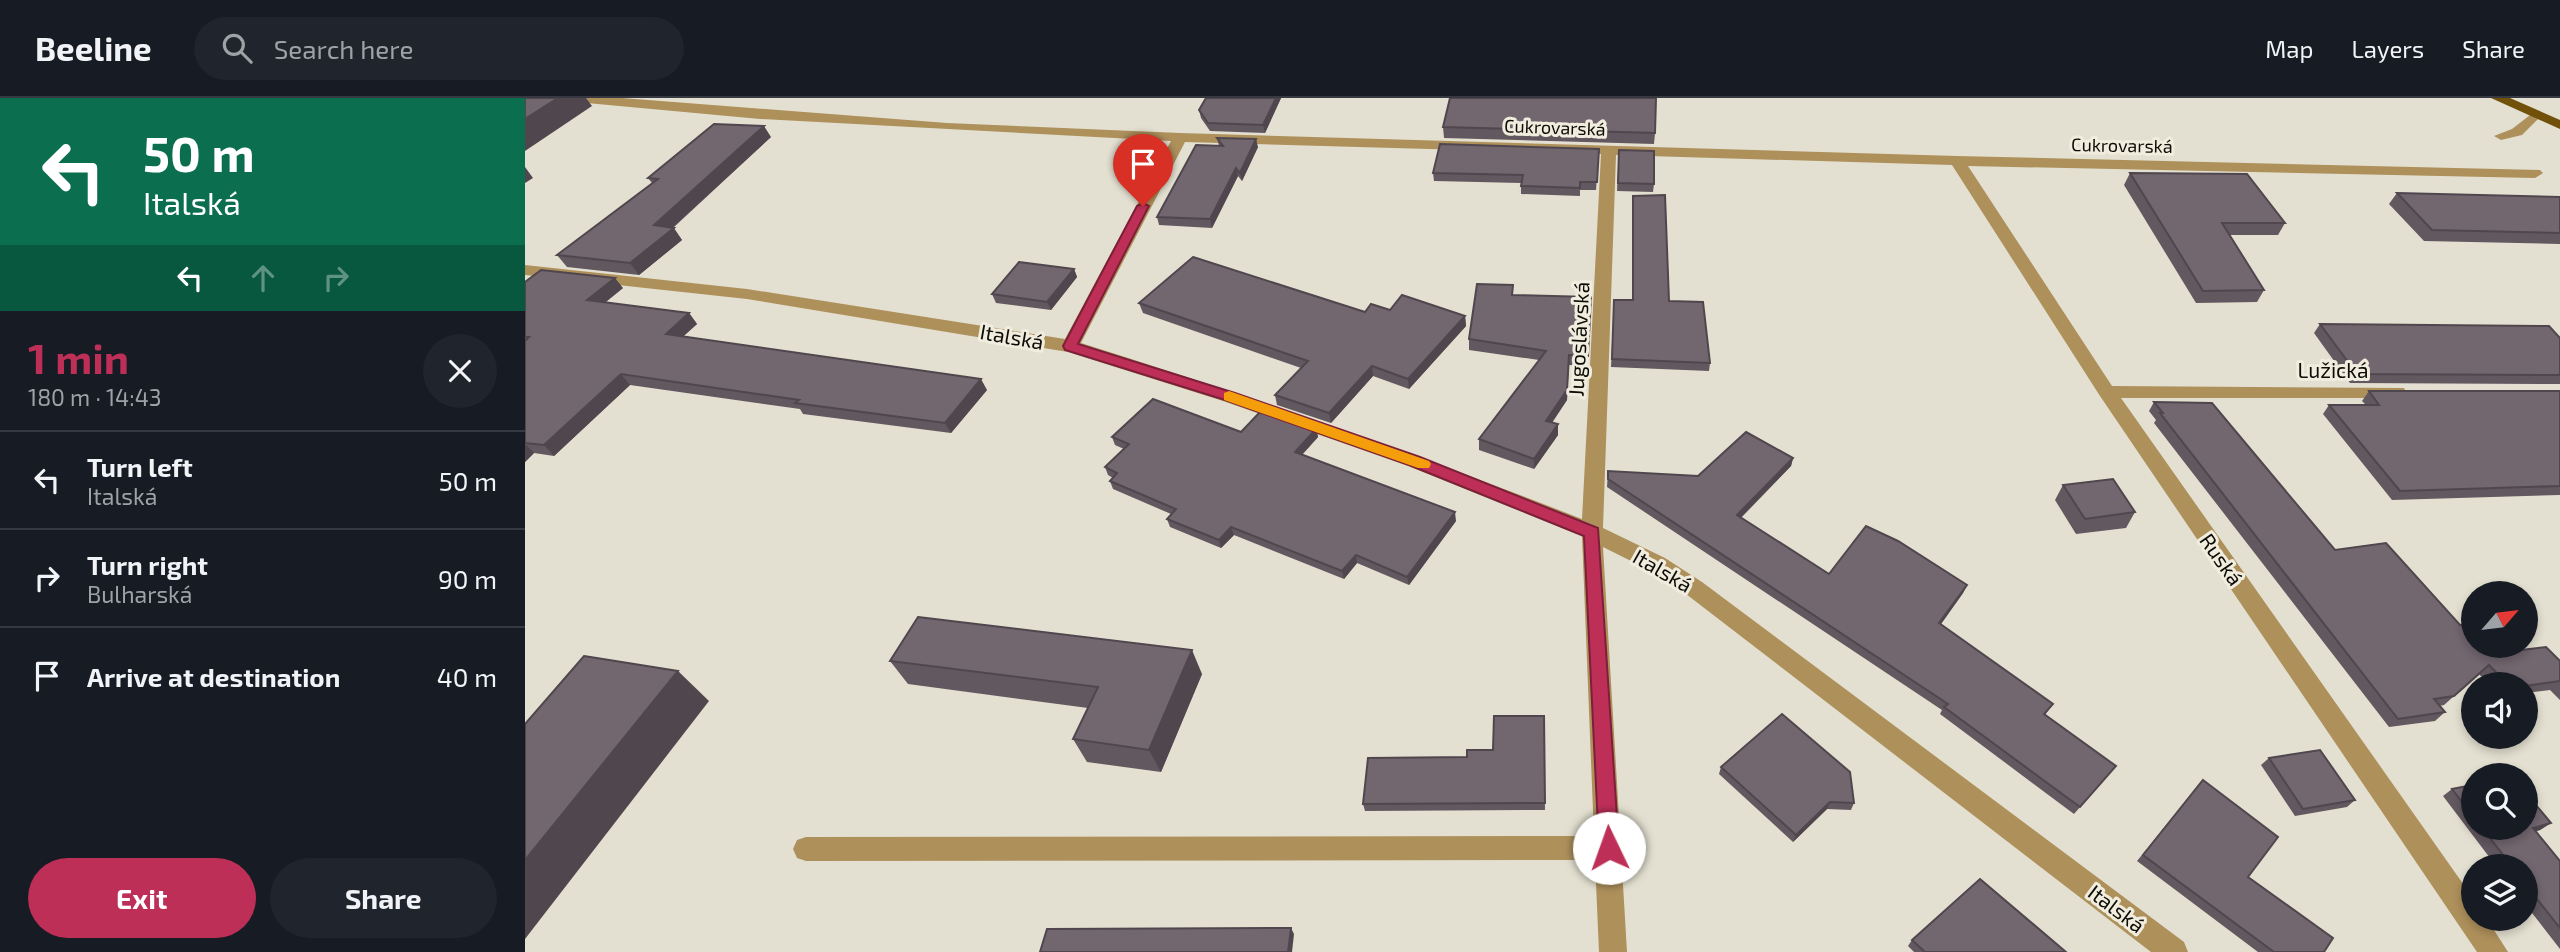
<!DOCTYPE html>
<html lang="en">
<head>
<meta charset="utf-8">
<style>
  body { margin:0; font-family:"Exo 2",sans-serif; background:#20242c; color:#f1f3f6; height:100vh; display:flex; flex-direction:column; font-size:26px; white-space:nowrap }
  * { box-sizing:border-box; margin:0 }
  p { font-size:23px; color:#9ea1a6 }
  .icon { flex:none; width:38px; height:38px; fill:none; stroke:currentColor; stroke-width:2; stroke-linecap:round; stroke-linejoin:round }
  .map { position:relative; flex:1; overflow:hidden }
  .sheet { display:flex; flex-direction:column; background:#171b24; width:525px }
  .sheet>* { flex:none }
  .hud { background:#0b6e4f; color:#fff; overflow:hidden }
  .needle { width:46px; rotate:62deg }
  .fabs { position:absolute; left:1936px; top:483px; display:grid; gap:14px }
  .fabs a { display:grid; place-items:center; width:77px; height:77px; border-radius:50%; background:#171b24; box-shadow:0 4px 10px #0003; font-size:35px }
  .pin { position:absolute; display:grid; place-items:center; width:60px; height:60px; color:#fff; margin:-72px -30px; border-radius:50% 50% 50% 0; rotate:-45deg; box-shadow:0 0 7px #0007 }
  .pin .icon { rotate:45deg }
  .me { position:absolute; width:77px; margin:-38px; rotate:357deg; stroke-linejoin:round; filter:drop-shadow(0 0 5px #0008) }
  .turn { display:flex; align-items:center; gap:24px; height:147px; padding:0 28px; font-size:32px }
  .turn .icon { width:91px; height:91px; stroke-width:2.5 }
  .turn b { display:block; font-size:49px; line-height:60px }
  .lanes { display:flex; align-items:center; height:66px; padding:0 28px; background:#0003; justify-content:center; gap:35px; direction:ltr }
  .lanes .off { opacity:.35 }
  .round { display:grid; place-items:center; flex:none; width:74px; height:74px; border-radius:37px; background:#20242c }
  .overview { display:flex; align-items:center; justify-content:space-between; height:119px; padding:0 28px }
  h1 { font-size:42px; font-weight:700; line-height:52px; color:#be2f58 }
  .primary-button { display:flex; gap:14px; margin-top:auto; padding:14px 28px }
  .primary-button a { flex:1; height:80px; border-radius:42px; background:#be2f58; color:#fff; font-size:28px; font-weight:700; line-height:80px; text-align:center }
  .primary-button a+a { background:#20242c; color:#f1f3f6 }
  ul { padding:0; list-style:none }
  li { display:flex; align-items:center; gap:21px; height:98px; padding:0 28px; border-top:2px solid #363941 }
  li div { flex:1 }
  li b { display:block; font-size:26px }
  li em { font-style:normal }
  header { display:flex; align-items:center; gap:42px; box-sizing:border-box; height:98px; padding:0 35px; background:#171b24; border-bottom:2px solid #363941 }
  header strong { font-size:33px }
  nav { display:flex; gap:38px; margin-inline-start:auto; font-size:24px }
  .search { width:490px; height:63px; background:#20242c; display:flex; align-items:center; gap:18px; box-sizing:border-box; padding:0 24px; border-radius:38px; color:#9ea1a6; font-size:26px }
  main { display:flex; flex:1; min-height:0 }
  .map>svg:first-child { display:block }
  .lines { fill:none; stroke-linecap:round; stroke-linejoin:round }
  .minor { fill:#ae905b; fill-rule:evenodd }
  .major { fill:#71510a; fill-rule:evenodd }
  .wall { fill:#62585f }
  .shaded-wall { fill:#50474e }
  .building { fill:#72666f; stroke:#50474e; stroke-width:2 }
  .route { fill:#be2f58; stroke:#7c1f39; stroke-width:2 }
  .slow { fill:#f59e0b }
  .labels { text-anchor:middle; dominant-baseline:central; stroke-width:6; stroke-linejoin:round; paint-order:stroke }
  .far-street-label { font-size:18px; fill:#0d0c07; stroke:#f1edde }
  .street-label { font-size:21px; fill:#0d0c07; stroke:#f1edde }
</style>
</head>
<body>
<header>
<strong>Beeline</strong>
<div class="search"><svg class="icon" aria-label="search" viewBox="0 0 24 24"><circle cx="10" cy="10" r="6"/><path d="M15 15l6 6"/></svg>Search here</div>
<nav><a>Map</a><a>Layers</a><a>Share</a></nav>
</header>
<main>
<section class="sheet">
<div class="hud">
<div class="turn"><svg class="icon" aria-label="left" viewBox="0 0 24 24"><path d="M17 20v-9H6M10 6l-5 5 5 5"/></svg><div><b>50 m</b>Italská</div></div>
<div class="lanes"><svg class="icon" aria-label="left" viewBox="0 0 24 24"><path d="M17 20v-9H6M10 6l-5 5 5 5"/></svg><svg class="icon off" aria-label="ahead" viewBox="0 0 24 24"><path d="M12 20V5M6 11l6-6 6 6"/></svg><svg class="icon off" aria-label="right" viewBox="0 0 24 24"><path d="M7 20v-9h11M14 6l5 5-5 5"/></svg></div>
</div>
<div class="overview"><div><h1>1 min</h1><p>180 m · 14:43</p></div><a class="round"><svg class="icon" aria-label="close" viewBox="0 0 24 24"><path d="M6 6l12 12M18 6L6 18"/></svg></a></div>
<ul>
<li><svg class="icon" aria-label="left" viewBox="0 0 24 24"><path d="M17 20v-9H6M10 6l-5 5 5 5"/></svg><div><b>Turn left</b><p>Italská</p></div><em>50 m</em></li>
<li><svg class="icon" aria-label="right" viewBox="0 0 24 24"><path d="M7 20v-9h11M14 6l5 5-5 5"/></svg><div><b>Turn right</b><p>Bulharská</p></div><em>90 m</em></li>
<li><svg class="icon" aria-label="arrive" viewBox="0 0 24 24"><path d="M6 21V4h12l-3 4 3 4H6"/></svg><div><b>Arrive at destination</b></div><em>40 m</em></li>
</ul>
<div class="primary-button"><a>Exit</a><a>Share</a></div>
</section>
<div class="map">
<svg width="2035" height="854" viewBox="0 0 2035 854">
  <rect width="100%" height="100%" fill="#e3e0d1"/>
  <g class="lines">
    <g class="minor">
      <path d="M44,0H97L422,25L655,35L1432,58L2015,72L2018,75L2010,80L1443,68L1587,288L1879,290L1881,294L1872,300H1596L1948,800V821H1962L1983,854H1952L1575,298L1427,67L1091,57L1078,430L1140,460L1177,484L1659,844L1663,854H1626L1161,496L1124,472L1078,449L1102,854H1074L1070,762L281,763L272,760L268,751L272,742L281,739L1069,738L1057,438L883,368L698,303L543,254L222,201L0,177V167L222,191L540,241L646,43L235,21L51,4ZM660,44L1076,56L1057,421C892,356 725,298 556,245Z"/>
      <path d="M2009,14L2016,18L1997,37L1976,42L1969,38L1987,31Z"/>
    </g>
    <path class="major" d="M1966,0H1985L2035,22V31Z"/>
  </g>
  <g class="wall">
    <path d="M681,0H756L740,35L685,33L676,20L674,12Z"/>
    <path d="M918,29L1130,35L1129,46L919,40Z"/>
    <path d="M246,39L148,130L157,142L114,177L42,169L32,157L127,85L123,80Z"/>
    <path d="M692,40L733,49L717,83L713,78L687,130L634,127L632,119L694,48Z"/>
    <path d="M1074,51L1071,92H1055V98L996,96V85L909,83L908,75Z"/>
    <path d="M1094,52L1129,86L1128,94L1092,93Z"/>
    <path d="M1605,75L1760,125L1753,137H1705L1739,192L1732,204L1671,205L1599,87Z"/>
    <path d="M1872,95L2035,99V146L1899,143L1864,106Z"/>
    <path d="M1108,98L1144,203L1185,265L1184,273L1086,269L1089,202H1107Z"/>
    <path d="M549,171L552,179L526,212L471,205L467,196Z"/>
    <path d="M0,184L98,190L80,204L164,215L172,226L158,238L462,292L426,335L278,316L275,311L105,287L29,358L9,355L0,364Z"/>
    <path d="M1066,199L1062,268L1044,267L1042,302L1027,325L1033,337L1009,371L954,352V341L1014,262L944,252V241Z"/>
    <path d="M614,205L840,214L865,212L940,218L941,228L884,291L848,278L806,325L752,307L750,297L776,270L618,215Z"/>
    <path d="M1795,226L2035,240V286L1825,285L1789,235Z"/>
    <path d="M1844,293H2035V397L1867,402L1798,316L1804,307H1841L1837,303Z"/>
    <path d="M1629,304L1810,452L1979,554L2035,563V602L2025,592L2000,595V586H1963L1954,576L1919,607L1914,608L1920,614L1910,623L1864,629L1629,325L1631,322L1624,313Z"/>
    <path d="M791,331L793,339L777,357L931,423L884,487L832,465L819,481L709,437L696,450L645,429L642,421L646,416L588,391L585,383L588,380L583,377L580,369L599,351L590,347L587,339Z"/>
    <path d="M1268,360L1266,368L1216,420L1304,476L1442,487L1438,495L1416,526L1528,606L1520,617L1591,668L1549,716L1415,616L1417,612L1082,389L1083,373L1173,378Z"/>
    <path d="M1538,387L1610,414L1601,430L1551,436L1530,402Z"/>
    <path d="M365,563L677,576L636,674L562,664L548,641L563,610L383,586Z"/>
    <path d="M1019,618L1020,712L840,713L838,706L942,659L968,652Z"/>
    <path d="M1744,660L1830,702L1822,709L1770,718L1736,667Z"/>
    <path d="M1196,669L1329,705L1326,712L1302,711L1268,744L1194,676Z"/>
    <path d="M1678,682L1723,779L1799,854H1733L1612,763Z"/>
    <path d="M1948,687V730H2000L2026,725L2015,732L2011,733L2035,763V851L2000,806V768H1971L1918,698L1927,691Z"/>
    <path d="M1387,842L1541,854H1389L1383,848Z"/>
  </g>
  <g class="shaded-wall">
    <path d="M33,0H61L67,8L0,53V21Z"/>
    <path d="M751,0H756L740,35L738,27Z"/>
    <path d="M239,28L246,39L138,138L149,130L157,142L114,177L105,165L129,127Z"/>
    <path d="M731,41L733,49L717,83L715,75Z"/>
    <path d="M0,69L8,80L0,85Z"/>
    <path d="M711,70L713,78L687,130L685,121Z"/>
    <path d="M549,171L552,179L526,212L522,204Z"/>
    <path d="M90,180L98,190L70,213L62,202Z"/>
    <path d="M164,215L172,226L149,247L141,236Z"/>
    <path d="M940,218L941,228L884,291L883,281Z"/>
    <path d="M1044,257L1042,302L1021,333V323Z"/>
    <path d="M847,268L848,278L806,325L804,315Z"/>
    <path d="M96,276L105,287L29,358L19,347Z"/>
    <path d="M456,281L462,292L426,335L420,325Z"/>
    <path d="M1033,326V337L1009,371V361Z"/>
    <path d="M791,331L793,339L772,362L770,354Z"/>
    <path d="M0,346L9,355L0,364Z"/>
    <path d="M1268,360L1266,368L1210,425L1212,417Z"/>
    <path d="M930,414L931,423L884,487L882,479Z"/>
    <path d="M706,429L709,437L696,450L694,442Z"/>
    <path d="M831,457L832,465L819,481L817,473Z"/>
    <path d="M1442,487L1438,495L1411,533L1414,525Z"/>
    <path d="M667,552L677,576L636,674L624,652Z"/>
    <path d="M153,573L184,603L0,841V762Z"/>
    <path d="M1305,704L1302,711L1268,744L1271,737Z"/>
    <path d="M2026,725L2015,732L1998,737L2008,730Z"/>
    <path d="M766,830L769,836L767,854H763Z"/>
  </g>
  <g class="building">
    <path d="M0,0H33L0,21Z"/>
    <path d="M681,0H751L738,27L683,25L674,12Z"/>
    <path d="M925,0H1131L1130,35L918,29Z"/>
    <path d="M189,26L239,28L129,127L149,130L105,165L32,157L133,81L123,80Z"/>
    <path d="M692,40L731,41L715,75L711,70L685,121L632,119L671,47L698,48Z"/>
    <path d="M915,46L1074,51L1072,84H1055V90L996,88L998,77L908,75Z"/>
    <path d="M1094,52L1129,53V86L1093,85Z"/>
    <path d="M1605,75L1722,76L1760,125H1697L1739,192L1678,193Z"/>
    <path d="M1872,95L2035,99V135L1907,132Z"/>
    <path d="M1140,97L1144,203L1178,204L1185,265L1087,261L1089,202H1108V98Z"/>
    <path d="M668,159L840,214L846,206L865,212L877,197L940,218L883,281L847,268L804,315L750,297L783,263L614,205Z"/>
    <path d="M494,164L549,171L522,204L467,196Z"/>
    <path d="M16,172L90,180L62,202L164,215L141,236L456,281L420,325L270,305L274,302L96,276L19,347L0,345V243L4,239H0V184Z"/>
    <path d="M952,186L988,187L987,197L1066,199L1063,258L1044,257L1042,292L1021,323L1033,326L1009,361L954,341L1021,253L944,241Z"/>
    <path d="M1795,226L2024,228L2035,240V277L1832,276Z"/>
    <path d="M1844,293H2035V388L1875,393L1804,307H1854Z"/>
    <path d="M628,301L716,334L737,312L791,331L770,354L930,414L882,479L831,457L817,473L706,429L694,442L642,421L651,411L585,383L592,375L580,369L604,346L587,339Z"/>
    <path d="M1629,304L1687,305L1810,452L1861,445L1935,527L1948,525V548H1980L1983,551L1979,554L2021,549L2035,563V583L2000,588V586H1982L1964,567L1929,598L1909,601L1920,614L1873,621L1635,315H1638Z"/>
    <path d="M1221,334L1268,360L1212,417L1304,476L1341,428L1373,443L1442,487L1414,525L1528,606L1519,616L1591,668L1555,709L1419,609L1423,606L1083,381V373L1173,378Z"/>
    <path d="M1588,381L1610,414L1560,421L1538,387Z"/>
    <path d="M393,519L667,552L624,652L548,641L573,589L365,563Z"/>
    <path d="M59,558L153,573L0,762V626Z"/>
    <path d="M1257,616L1325,674L1329,705L1305,704L1271,737L1196,669Z"/>
    <path d="M969,618H1019L1020,705L838,706L843,660L942,659V652H968Z"/>
    <path d="M1795,652L1830,702L1778,711L1744,660Z"/>
    <path d="M1678,682L1753,739L1723,779L1808,840L1799,854H1749L1618,757Z"/>
    <path d="M1948,687V718L1927,691Z"/>
    <path d="M2000,694L2026,725L2008,730L2035,763V830L2000,786V768H1987L1957,730H2000Z"/>
    <path d="M1455,781L1541,854H1400L1387,842Z"/>
    <path d="M766,830L763,854H515L522,831Z"/>
  </g>
  <path class="route" d="M618,105L624,108L553,246L710,295L895,359L1073,430L1094,750L1091,756L1084,759L1077,756L1074,750L1059,438L884,367L700,302L540,252L538,248L612,108Z"/>
  <path class="slow" d="M704,293L904,363L906,366L904,370H893L699,302V295Z"/>
  <g class="labels">
    <g class="far-street-label">
      <text transform="translate(1030 29) rotate(2)">Cukrovarská</text>
      <text transform="translate(1597 47) rotate(1)">Cukrovarská</text>
    </g>
    <g class="street-label">
      <text transform="translate(487 238) rotate(10)">Italská</text>
      <text transform="translate(1053 241) rotate(-87)">Jugoslávská</text>
      <text x="1808" y="271">Lužická</text>
      <text transform="translate(1697 461) rotate(55)">Ruská</text>
      <text transform="translate(1138 472) rotate(30)">Italská</text>
      <text transform="translate(1592 810) rotate(37)">Italská</text>
    </g>
  </g>
</svg>
<div class="fabs">
<a><svg class="needle" viewBox="-14 -14 28 28"><path d="M0-13l5 13h-10z" fill="#e53935"/><path d="M0 13l5-13h-10z" fill="#9ea1a6"/></svg></a>
<a><svg class="icon" aria-label="sound" viewBox="0 0 24 24"><path d="M4 9h4l5-4v14l-5-4H4zM17 9q2 3 0 6"/></svg></a>
<a><svg class="icon" aria-label="search" viewBox="0 0 24 24"><circle cx="10" cy="10" r="6"/><path d="M15 15l6 6"/></svg></a>
<a><svg class="icon" aria-label="layers" viewBox="0 0 24 24"><path d="M12 4l9 5-9 5-9-5zM3 14l9 5 9-5"/></svg></a>
</div>
<div class="pin" style="left:618px;top:108px;background:#d93025"><svg class="icon" aria-label="arrive" viewBox="0 0 24 24"><path d="M6 21V4h12l-3 4 3 4H6"/></svg></div>
<svg class="me" style="left:1084px;top:750px" viewBox="-20 -20 40 40"><circle r="19" fill="#fff"/><path d="M0-13L10 11 0 6-10 11z" fill="#be2f58"/></svg>
</div>
</main>
</body>
</html>
